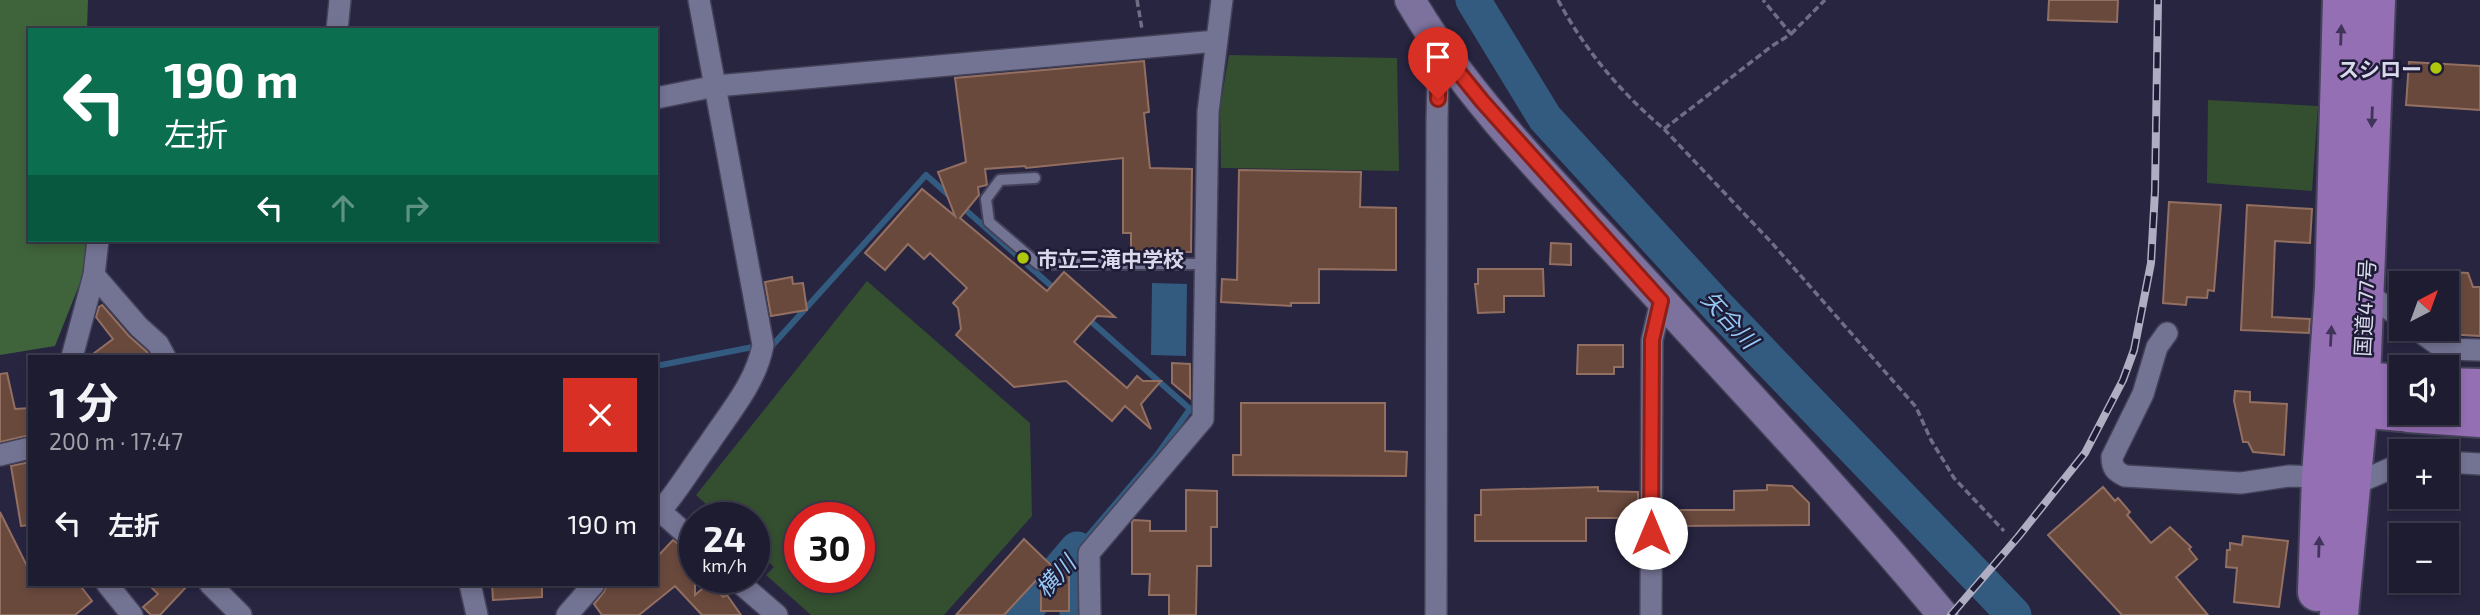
<!DOCTYPE html>
<html lang="ja">
<head>
<meta charset="utf-8">
<style>
  body { margin:0; font-family:"Exo 2","Noto Sans JP",sans-serif; background:#252538; color:#f1f3f6; height:100vh; display:flex; flex-direction:column; font-size:26px; white-space:nowrap }
  * { box-sizing:border-box; margin:0 }
  p { font-size:23px; color:#a0a1ab }
  .icon { flex:none; width:38px; height:38px; fill:none; stroke:currentColor; stroke-width:2; stroke-linecap:round; stroke-linejoin:round }
  .map { position:relative; flex:1; overflow:hidden }
  .side { position:absolute; left:28px; top:355px; width:630px; height:231px; display:flex; flex-direction:column; background:#1d1c30; border-radius:0px; box-shadow:0 4px 10px #0003,0 0 0 2px #3b3a4c }
  .side>* { flex:none }
  .guide { position:absolute; left:28px; top:28px; width:630px; height:214px; border-radius:0px; box-shadow:0 4px 10px #0003,0 0 0 2px #3b3a4c; background:#0b6e4f; color:#fff; overflow:hidden }
  .needle { width:46px; rotate:41deg }
  .fabs { position:absolute; left:2389px; top:271px; display:grid; gap:14px }
  .fabs a { display:grid; place-items:center; width:70px; height:70px; border-radius:0px; background:#1d1c30; box-shadow:0 4px 10px #0003,0 0 0 2px #3b3a4c; font-size:35px }
  .speed { position:absolute; left:679px; top:502px; display:flex; gap:14px; font-size:35px; font-weight:700; text-align:center }
  .speed>* { display:grid; place-content:center; width:91px; height:91px; border-radius:50%; background:#1d1c30; box-shadow:0 4px 10px #0003,0 0 0 2px #3b3a4c; line-height:1 }
  .speed small { font-size:18px; font-weight:400 }
  .speed .limit { border:10px solid #d22; background:#fff; color:#111 }
  .pin { position:absolute; display:grid; place-items:center; width:60px; height:60px; color:#fff; margin:-72px -30px; border-radius:50% 50% 50% 0; rotate:-45deg; box-shadow:0 0 7px #0007 }
  .pin .icon { rotate:45deg }
  .me { position:absolute; width:77px; margin:-38px; rotate:0deg; stroke-linejoin:round; filter:drop-shadow(0 0 5px #0008) }
  .turn { display:flex; align-items:center; gap:24px; height:147px; padding:0 21px; font-size:32px }
  .turn .icon { width:91px; height:91px; stroke-width:2.5 }
  .turn b { display:block; font-size:49px; line-height:60px }
  .lanes { display:flex; align-items:center; height:66px; padding:0 21px; background:#0003; justify-content:center; gap:35px; direction:ltr }
  .lanes .off { opacity:.35 }
  .round { display:grid; place-items:center; flex:none; width:74px; height:74px; border-radius:0px; background:#252538 }
  .headline { display:flex; align-items:center; justify-content:space-between; height:119px; padding:0 21px }
  h1 { font-size:42px; font-weight:700; line-height:52px }
  ul { padding:0; list-style:none }
  li { display:flex; align-items:center; gap:21px; height:98px; padding:0 21px }
  li div { flex:1 }
  li b { display:block; font-size:26px }
  li em { font-style:normal }
  .map>svg:first-child { display:block }
  .green { fill:#344e30; fill-rule:evenodd }
  .forest { fill:#3f633b }
  .water { fill:#335a7f }
  .lines { fill:none; stroke-linecap:round; stroke-linejoin:round }
  .stream { stroke:#335a7f; stroke-width:6 }
  .river { stroke:#335a7f; stroke-width:35 }
  .building { fill:#6a493d; stroke:#936f62; stroke-width:2 }
  .lane-casing { stroke:#444259; stroke-width:14 }
  .street-casing { stroke:#444259; stroke-width:24 }
  .secondary-casing { stroke:#444259; stroke-width:33 }
  .highway-casing { stroke:#444259; stroke-width:42 }
  .path { stroke:#6f6e85; stroke-width:3.5; stroke-dasharray:7 3.5; stroke-linecap:butt }
  .lane { stroke:#737393; stroke-width:10 }
  .street { stroke:#737393; stroke-width:21 }
  .secondary { stroke:#7d729d; stroke-width:30 }
  .highway { stroke:#956fb4; stroke-width:38 }
  .rail-casing { stroke:#aeadc1; stroke-width:8 }
  .rail { stroke:#1d1b35; stroke-width:5; stroke-dasharray:16; stroke-linecap:butt }
  .oneway { fill:#41345b }
  .route-casing { stroke:#8d1f18; stroke-width:18 }
  .route { stroke:#d93025; stroke-width:12 }
  .poi-dot { fill:#aec60c; stroke:#1d1b35; stroke-width:2.5 }
  .labels { text-anchor:middle; dominant-baseline:central; stroke-width:5; stroke-linejoin:round; paint-order:stroke }
  .poi-label { font-size:21px; font-weight:bold; fill:#d9d9eb; stroke:#1d1b35; text-anchor:end }
  .street-label { font-size:21px; fill:#d9d9eb; stroke:#1d1b35 }
  .water-label { font-size:23px; font-style:italic; fill:#96c7f5; stroke:#1d1b35 }
</style>
</head>
<body>
<div class="map">
<svg width="2480" height="615" viewBox="0 0 2480 615">
  <rect width="100%" height="100%" fill="#272540"/>
  <g class="green">
    <path d="M1229,55L1397,58L1399,171L1221,168L1220,107Z"/>
    <path d="M2208,100L2318,106L2312,191L2207,183Z"/>
    <path d="M867,281L1030,423L1032,516L944,615H811L766,575L774,567L754,549V518H721L696,495ZM800,518H859V578H800Z"/>
  </g>
  <path class="forest" d="M0,0H88L87,30H30V240H97L55,346L0,355Z"/>
  <path class="water" d="M1152,283L1187,284L1186,356L1151,355Z"/>
  <g class="lines">
    <g class="stream">
      <path d="M960,205L1057,291"/>
      <path d="M770,348L926,175L952,198"/>
      <path d="M656,366L753,347"/>
      <path d="M1077,549L1157,455L1190,409L1086,317"/>
    </g>
    <g class="river">
      <path d="M1473,0L1545,118L1719,308L2014,615"/>
      <path d="M1021,615L1077,549V615"/>
    </g>
  </g>
  <g class="building">
    <path d="M2049,0H2118L2117,22L2048,20Z"/>
    <path d="M1144,61L1149,112L1144,113L1150,168L1192,169L1191,252L1131,251V233H1123V158L1026,168L1025,166L985,169L987,185L978,187L979,195L960,218L1047,291L1064,272L1115,317L1097,316L1074,342L1127,388L1137,376L1143,381H1161L1141,404L1151,429L1125,406L1112,421L1066,381L1014,387L956,335L961,329L958,308L953,303L967,288L930,253L924,259L908,244L885,270L865,253L922,189L955,216L938,172L966,162L955,78Z"/>
    <path d="M2409,62L2480,66V110L2406,105Z"/>
    <path d="M1239,170L1361,172L1360,207L1396,208V270L1319,269V303H1291V306L1221,302L1222,279L1237,280Z"/>
    <path d="M2169,202L2221,205L2214,291L2208,290L2207,298L2187,297L2186,305L2163,303Z"/>
    <path d="M2247,205L2312,209L2310,243L2275,241L2272,317L2310,319L2309,333L2241,330Z"/>
    <path d="M1551,243L1571,244V265L1550,264Z"/>
    <path d="M1478,269H1543L1544,296H1504V312L1478,313L1475,284H1478Z"/>
    <path d="M2449,272L2468,273L2473,287H2480V336L2446,334Z"/>
    <path d="M792,277L793,284L803,283L807,310L771,316L765,282Z"/>
    <path d="M102,305L129,336L147,352L150,357H89L113,339L96,317L99,307Z"/>
    <path d="M1578,345H1623V367H1614V374H1577Z"/>
    <path d="M1172,363L1190,364V398L1172,383Z"/>
    <path d="M7,373L15,409L30,408V435L0,442V374Z"/>
    <path d="M2235,391L2250,392V402L2287,404L2284,455L2253,452L2248,442H2243L2234,401Z"/>
    <path d="M1241,403H1385V451L1407,452L1406,476L1233,475V455H1241Z"/>
    <path d="M30,462V525L21,526L11,466Z"/>
    <path d="M1767,485L1792,486L1809,503V525L1676,526L1675,510H1734V491L1767,490Z"/>
    <path d="M1598,487V491L1638,492V518H1586V541H1475V515H1481V490Z"/>
    <path d="M2103,487L2115,501L2118,498L2130,512L2127,515L2151,543L2170,527L2191,547L2189,549L2197,559L2176,577L2208,615H2122L2048,535Z"/>
    <path d="M1186,490L1217,491V527H1211V566H1197L1196,615H1169V595H1149L1150,574H1132V522L1134,520L1150,521V531H1186Z"/>
    <path d="M0,512L30,572V584H79L92,601L75,615H0Z"/>
    <path d="M2243,536L2288,541L2279,607L2234,602L2237,568L2226,567L2227,550H2230V543L2242,545Z"/>
    <path d="M1024,539L1056,570L1069,571V611H1041V575L1004,615H956Z"/>
    <path d="M673,540L695,556V595L710,582L723,597L727,595L741,615H702L675,586L639,615H602L594,604L604,592L607,584H656V558Z"/>
    <path d="M148,584H189L160,615H151L143,607L158,594Z"/>
    <path d="M492,584H542V597L493,600Z"/>
  </g>
  <g class="lines">
    <g class="lane-casing">
      <path id="lane" d="M1035,178L1000,180L986,199L989,222L1038,264H1206"/>
    </g>
    <g class="street-casing">
      <g id="street">
        <path d="M337,30L340,0"/>
        <path d="M656,98L716,86L1216,41"/>
        <path d="M94,275L139,327L158,344L165,357"/>
        <path d="M2366,292L2401,318"/>
        <path d="M2416,329L2444,349L2480,350"/>
        <path d="M2167,333L2157,347L2143,394L2112,457C2112,468 2115,471 2125,476L2241,483L2289,476L2321,477"/>
        <path d="M72,357L94,275L98,240"/>
        <path d="M0,455L30,448"/>
        <path d="M2446,462L2480,464"/>
        <path d="M2350,495L2364,480L2401,464"/>
        <path d="M660,511L695,542"/>
        <path d="M656,516C676,494 691,468 708,445C729,413 756,383 763,345L699,0"/>
        <path d="M734,578L777,615"/>
        <path d="M107,584L132,615"/>
        <path d="M210,584L241,615"/>
        <path d="M470,584L477,615"/>
        <path d="M567,615L594,584"/>
        <path d="M1090,615L1089,553L1203,419L1208,112L1222,0"/>
        <path d="M1436,615L1437,120L1438,78L1448,59"/>
        <path d="M1651,615L1652,340L1661,301"/>
      </g>
    </g>
    <g class="secondary-casing">
      <path id="secondary" d="M1410,0C1465,94 1544,174 1618,253C1728,373 1839,490 1943,615"/>
    </g>
    <g class="highway-casing">
      <g id="highway">
        <path d="M2446,387L2480,388"/>
        <path d="M2339,390L2361,381L2401,384"/>
        <path d="M2335,398L2359,408L2401,412"/>
        <path d="M2408,413L2480,418"/>
        <path d="M2317,592L2321,477L2334,288L2342,0"/>
        <path d="M2339,615L2361,381L2376,0"/>
      </g>
    </g>
    <g class="path">
      <path d="M1137,0L1142,29"/>
      <path d="M1558,0C1584,49 1621,93 1664,129L1772,46L1791,34L1763,0"/>
      <path d="M1791,34L1825,0"/>
      <path d="M1664,129L1771,242L1916,407L1931,440L1954,478L2004,531"/>
    </g>
    <use href="#lane" class="lane"/>
    <use href="#street" class="street"/>
    <use href="#secondary" class="secondary"/>
    <use href="#highway" class="highway"/>
    <g class="rail-casing">
      <path id="rail" d="M1951,615L2018,537L2085,453L2123,380L2134,350L2151,263L2155,191L2158,0"/>
    </g>
    <use href="#rail" class="rail"/>
  </g>
  <defs><path id="oneway-solid" d="M-6-.8H1V-3.2L6.5 0L1 3.2V.8H-6Z" transform="scale(1.75)"/></defs>
  <g class="oneway">
    <use href="#oneway-solid" transform="translate(2341 35) rotate(-88)"/>
    <use href="#oneway-solid" transform="translate(2372 117) rotate(92)"/>
    <use href="#oneway-solid" transform="translate(2331 336) rotate(-87)"/>
    <use href="#oneway-solid" transform="translate(2319 547) rotate(-88)"/>
  </g>
  <g class="lines">
    <g class="route-casing">
      <path id="route" d="M1438,99V78L1448,59L1482,101L1661,301L1652,340L1651,533"/>
    </g>
    <use href="#route" class="route"/>
  </g>
  <g class="poi-dot">
    <circle cx="2436" cy="68" r="7"/>
    <circle cx="1023" cy="258" r="7"/>
  </g>
  <g class="labels">
    <g class="poi-label">
      <text x="2422" y="68">スシロー</text>
      <text x="1037" y="258" text-anchor="start">市立三滝中学校</text>
    </g>
    <g class="street-label">
      <text transform="translate(2364 308) rotate(-87)">国道477号</text>
    </g>
    <g class="water-label">
      <text transform="translate(1730 319) rotate(47)">矢合川</text>
      <text transform="translate(1055 576) rotate(-48)">横川</text>
    </g>
  </g>
</svg>
<div class="fabs">
<a><svg class="needle" viewBox="-14 -14 28 28"><path d="M0-13l5 13h-10z" fill="#e53935"/><path d="M0 13l5-13h-10z" fill="#a0a1ab"/></svg></a>
<a><svg class="icon" aria-label="sound" viewBox="0 0 24 24"><path d="M4 9h4l5-4v14l-5-4H4zM17 9q2 3 0 6"/></svg></a>
<a>+</a>
<a>−</a>
</div>
<div class="speed"><div>24<small>km/h</small></div><div class="limit">30</div></div>
<div class="pin" style="left:1438px;top:99px;background:#d93025"><svg class="icon" aria-label="arrive" viewBox="0 0 24 24"><path d="M6 21V4h12l-3 4 3 4H6"/></svg></div>
<svg class="me" style="left:1651px;top:533px" viewBox="-20 -20 40 40"><circle r="19" fill="#fff"/><path d="M0-13L10 11 0 6-10 11z" fill="#d93025"/></svg>
<div class="guide">
<div class="turn"><svg class="icon" aria-label="left" viewBox="0 0 24 24"><path d="M17 20v-9H6M10 6l-5 5 5 5"/></svg><div><b>190 m</b>左折</div></div>
<div class="lanes"><svg class="icon" aria-label="left" viewBox="0 0 24 24"><path d="M17 20v-9H6M10 6l-5 5 5 5"/></svg><svg class="icon off" aria-label="ahead" viewBox="0 0 24 24"><path d="M12 20V5M6 11l6-6 6 6"/></svg><svg class="icon off" aria-label="right" viewBox="0 0 24 24"><path d="M7 20v-9h11M14 6l5 5-5 5"/></svg></div>
</div>
<section class="side">
<div class="headline"><div><h1>1 分</h1><p>200 m · 17:47</p></div><a class="round" style="background:#d93025;color:#fff"><svg class="icon" aria-label="close" viewBox="0 0 24 24"><path d="M6 6l12 12M18 6L6 18"/></svg></a></div>
<ul>
<li><svg class="icon" aria-label="left" viewBox="0 0 24 24"><path d="M17 20v-9H6M10 6l-5 5 5 5"/></svg><div><b>左折</b></div><em>190 m</em></li>
</ul>
</section>
</div>
</body>
</html>
